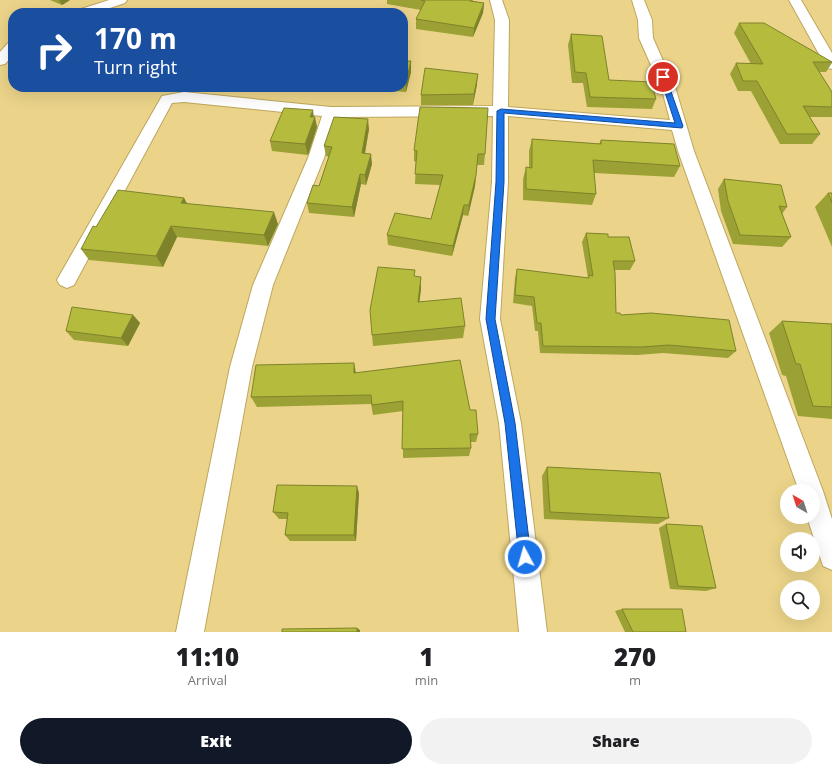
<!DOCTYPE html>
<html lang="en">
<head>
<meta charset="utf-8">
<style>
  body { margin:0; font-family:"Open Sans",sans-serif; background:#f2f2f2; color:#202124; height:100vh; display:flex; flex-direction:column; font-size:15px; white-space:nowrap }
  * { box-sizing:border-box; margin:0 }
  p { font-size:13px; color:#757577 }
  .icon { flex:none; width:22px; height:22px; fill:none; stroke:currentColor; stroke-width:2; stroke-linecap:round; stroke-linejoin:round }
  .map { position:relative; height:632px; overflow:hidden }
  .details { display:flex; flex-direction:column; background:#fff; flex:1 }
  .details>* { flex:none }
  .top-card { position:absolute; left:8px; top:8px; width:400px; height:84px; border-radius:16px; box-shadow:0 4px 16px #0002; background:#1a4fa0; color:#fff; overflow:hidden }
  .needle { width:26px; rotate:321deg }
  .buttons { position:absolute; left:780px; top:484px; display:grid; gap:8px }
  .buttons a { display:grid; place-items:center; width:40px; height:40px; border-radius:50%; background:#fff; box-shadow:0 4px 16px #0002; font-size:20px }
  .pin { position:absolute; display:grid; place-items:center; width:34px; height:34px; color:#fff; margin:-17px; border:2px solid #fff; border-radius:50%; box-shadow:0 1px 4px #0007 }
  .me { position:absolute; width:44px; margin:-22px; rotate:354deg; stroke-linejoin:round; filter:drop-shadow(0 0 3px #0008) }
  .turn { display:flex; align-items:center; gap:14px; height:84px; padding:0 20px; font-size:18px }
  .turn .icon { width:52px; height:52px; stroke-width:2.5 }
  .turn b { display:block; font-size:28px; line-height:34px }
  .eta { display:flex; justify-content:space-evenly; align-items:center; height:68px; text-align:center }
  .eta b { font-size:24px; font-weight:800; line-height:28px }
  .action { display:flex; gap:8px; margin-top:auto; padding:8px 20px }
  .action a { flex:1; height:46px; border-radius:24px; background:#111827; color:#fff; font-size:16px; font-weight:800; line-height:46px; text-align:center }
  .action a+a { background:#f2f2f2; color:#202124 }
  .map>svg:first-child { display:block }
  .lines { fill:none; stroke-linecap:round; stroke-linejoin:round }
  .minor-casing { stroke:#bda75d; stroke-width:2 }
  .minor { fill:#fff; fill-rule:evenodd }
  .wall { fill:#9ba134 }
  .shaded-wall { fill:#7e832b }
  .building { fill:#b4bb3d; stroke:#7e832b }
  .route { fill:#1a73e8; stroke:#114b97 }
</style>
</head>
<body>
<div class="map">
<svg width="832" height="632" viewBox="0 0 832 632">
  <rect width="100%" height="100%" fill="#ebd489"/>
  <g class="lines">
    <g class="minor-casing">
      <g id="minor">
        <path d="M109,0H127L125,3L95,13H77L78,10Z"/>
        <path d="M490,0H502L509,20L508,107L670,120L662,90L639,38L638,20L632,0H644L652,20L653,38L676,90L694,151L823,491L832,519V570L823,566L807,517H813V491H799L678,151L672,130L508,116V182L500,319L521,423L547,632H519L499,423L480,319L492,182L493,116L337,117L324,158L273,285L252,367L204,632H176L230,367L253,285L308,158L322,116L184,102L172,103L74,285L67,288L60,285L57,280L162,96L184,92L331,107L493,106L495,20Z"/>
        <path d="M789,0H801L832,53V69L827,68L825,65Z"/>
        <path d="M13,42V55L5,64L0,65V52L8,43Z"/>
      </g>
    </g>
    <use href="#minor" class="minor"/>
  </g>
  <g class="wall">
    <path d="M50,0H70L62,5Z"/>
    <path d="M387,0H473V1L484,3L483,13L473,37L416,29V19L421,10L387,4Z"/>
    <path d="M739,23L832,62V63L826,72H819L832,92V117H810L820,134L812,144H780L751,91H738L730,74L736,63L751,64L734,33Z"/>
    <path d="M571,34L609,80L656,99L652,109L587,107L583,83H572L568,45Z"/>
    <path d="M403,61H411V72L406,92L382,90V87H403Z"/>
    <path d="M477,84L473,105H421V95Z"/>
    <path d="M314,117L317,127L308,155L272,151L270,141Z"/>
    <path d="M369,129L365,154L372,164L366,185L361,184L354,217L309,213L307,203L319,186L329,157L326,156L324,146Z"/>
    <path d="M532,139L599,144L601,140L680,166L674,177L594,173L596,194L592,205L523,200V179L526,167L529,168V151Z"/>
    <path d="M414,150L485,154L484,165H477L475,186L468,216L463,215L452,256L388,245L387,235L431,219L440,185L415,184L416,162L414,161Z"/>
    <path d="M724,179L787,207L782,214L791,237L782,247L733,244L721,211L718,189Z"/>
    <path d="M828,193H832V247L815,207Z"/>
    <path d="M184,198L187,204L278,224L268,246L177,237L163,267L89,260L81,249L96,227Z"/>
    <path d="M586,233L608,237L635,261L630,270H615L616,313L621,315L736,351L728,358L663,353L637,355L540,353L538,331H535L532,306L513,303L515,278L517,269L588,278L582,242Z"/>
    <path d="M415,277L421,289L419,302L465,326L463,338L373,346L372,335Z"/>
    <path d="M133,315L140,323L128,346L74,340L66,331Z"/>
    <path d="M782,321L832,324V419L798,416L786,376L782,375L769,333Z"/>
    <path d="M356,373L470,410L478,434L476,442H471V448L469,456L403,458V411L373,415L371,404L257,407L251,397Z"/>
    <path d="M547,467L669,518L658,524L544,519L542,476Z"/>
    <path d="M359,493L356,541H290L285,535L287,519H279L273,512Z"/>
    <path d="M666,524L716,588L706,591L670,589L659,528Z"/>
    <path d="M622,609L686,632H625L615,611Z"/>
  </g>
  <g class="shaded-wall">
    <path d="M59,0H70L62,5Z"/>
    <path d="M484,3L483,13L473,37L474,28Z"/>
    <path d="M411,61V72L406,92V82Z"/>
    <path d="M478,74L477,84L473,105L474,94Z"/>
    <path d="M313,110L314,118L315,117L317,127L308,155L305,144L310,117Z"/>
    <path d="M368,119L369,129L363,163L362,153Z"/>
    <path d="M371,154L372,164L366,185L365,175Z"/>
    <path d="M360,174L361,184L354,217L352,207Z"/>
    <path d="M476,175L475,186L468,216L469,205Z"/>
    <path d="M184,198L190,209L181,203Z"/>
    <path d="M464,205L463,215L452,256L453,246Z"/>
    <path d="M274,212L278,224L268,246L264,235Z"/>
    <path d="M171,226L177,237L163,267L156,256Z"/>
    <path d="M421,277V289L418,314V302Z"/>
    <path d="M133,315L140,323L128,346L121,338Z"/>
    <path d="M354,363L356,373H354Z"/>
    <path d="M357,486L359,493L356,541L354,535Z"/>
    <path d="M357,628L360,630V632H357Z"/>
  </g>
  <g class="building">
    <path d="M421,0H470V1L484,3L474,28L416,19L425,1Z"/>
    <path d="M739,23H764L832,62H813L832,92V107L803,106L820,134H787L757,81H743L736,63L763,64Z"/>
    <path d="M571,34L602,36L609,80L651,82L656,99L590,97L586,73L575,72Z"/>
    <path d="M403,61H411L406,82L403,81Z"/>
    <path d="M425,68L478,74L474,94L421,95Z"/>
    <path d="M420,107L488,108L485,154H478L476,175L469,205H464L453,246L387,235L395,213L431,219L443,175L415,174L417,151L414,150Z"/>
    <path d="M284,108L313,110L310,117H315L305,144L270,141Z"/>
    <path d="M334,117L368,119L362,153L371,154L365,175L360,174L352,207L307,203L313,185L319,186L332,147L324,146Z"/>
    <path d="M532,139L601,144V140L674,144L680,166L593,160L596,194L526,189V167L532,168Z"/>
    <path d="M724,179L781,185L787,207L779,206L791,237L740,235L728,201Z"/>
    <path d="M118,190L184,198L181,203L274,212L264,235L171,226L156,256L81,249L93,226L96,227Z"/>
    <path d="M828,193H832V203Z"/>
    <path d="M586,233L608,234V237H629L635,261H613L615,273L616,313H620L621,315L651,313L729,320L736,351L669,345L642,347L543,346L541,323H537L534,297L515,295L517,269L589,278V275L593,276Z"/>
    <path d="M378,267L415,270L414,276L421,277L418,302L461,298L465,326L372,335L370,310Z"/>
    <path d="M72,307L133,315L121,338L66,331Z"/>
    <path d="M782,321L832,324V407L813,406L800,364H796Z"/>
    <path d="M460,360L470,410H476L478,434H470L471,448L402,449L403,401L372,405L371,395L251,397L256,365L354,363V373Z"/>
    <path d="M547,467L660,473L669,518L550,512Z"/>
    <path d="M277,485L357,486L354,535H285L288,513L273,512Z"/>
    <path d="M666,524L702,526L716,588L678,586Z"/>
    <path d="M622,609H682L686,632H633Z"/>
    <path d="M357,628V632H282V629Z"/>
  </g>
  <path class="route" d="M663,75L666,77L683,126L682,128L504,113V182L495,319L515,423L531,557L529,561L525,563L521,561L519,557L505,423L486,319L496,182L497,111L501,109L675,123L660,77Z"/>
</svg>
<div class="buttons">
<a><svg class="needle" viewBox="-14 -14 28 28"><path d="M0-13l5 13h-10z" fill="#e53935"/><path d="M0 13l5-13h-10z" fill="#757577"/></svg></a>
<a><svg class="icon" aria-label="sound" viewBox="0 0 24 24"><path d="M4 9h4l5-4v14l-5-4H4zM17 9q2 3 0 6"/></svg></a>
<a><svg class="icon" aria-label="search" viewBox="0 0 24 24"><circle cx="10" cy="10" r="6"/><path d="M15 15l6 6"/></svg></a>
</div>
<div class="pin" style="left:663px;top:77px;background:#d93025"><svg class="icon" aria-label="arrive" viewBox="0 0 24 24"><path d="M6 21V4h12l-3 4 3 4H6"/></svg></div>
<svg class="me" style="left:525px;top:557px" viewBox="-20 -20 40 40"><circle r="17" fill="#1a73e8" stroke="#fff" stroke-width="3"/><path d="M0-11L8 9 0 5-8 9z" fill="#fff"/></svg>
<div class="top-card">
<div class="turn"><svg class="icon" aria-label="right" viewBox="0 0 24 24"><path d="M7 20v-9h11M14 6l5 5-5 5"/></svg><div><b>170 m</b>Turn right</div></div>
</div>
</div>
<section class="details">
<div class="eta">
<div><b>11:10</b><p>Arrival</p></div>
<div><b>1</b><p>min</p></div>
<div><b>270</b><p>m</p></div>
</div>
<div class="action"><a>Exit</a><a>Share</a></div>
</section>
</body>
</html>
